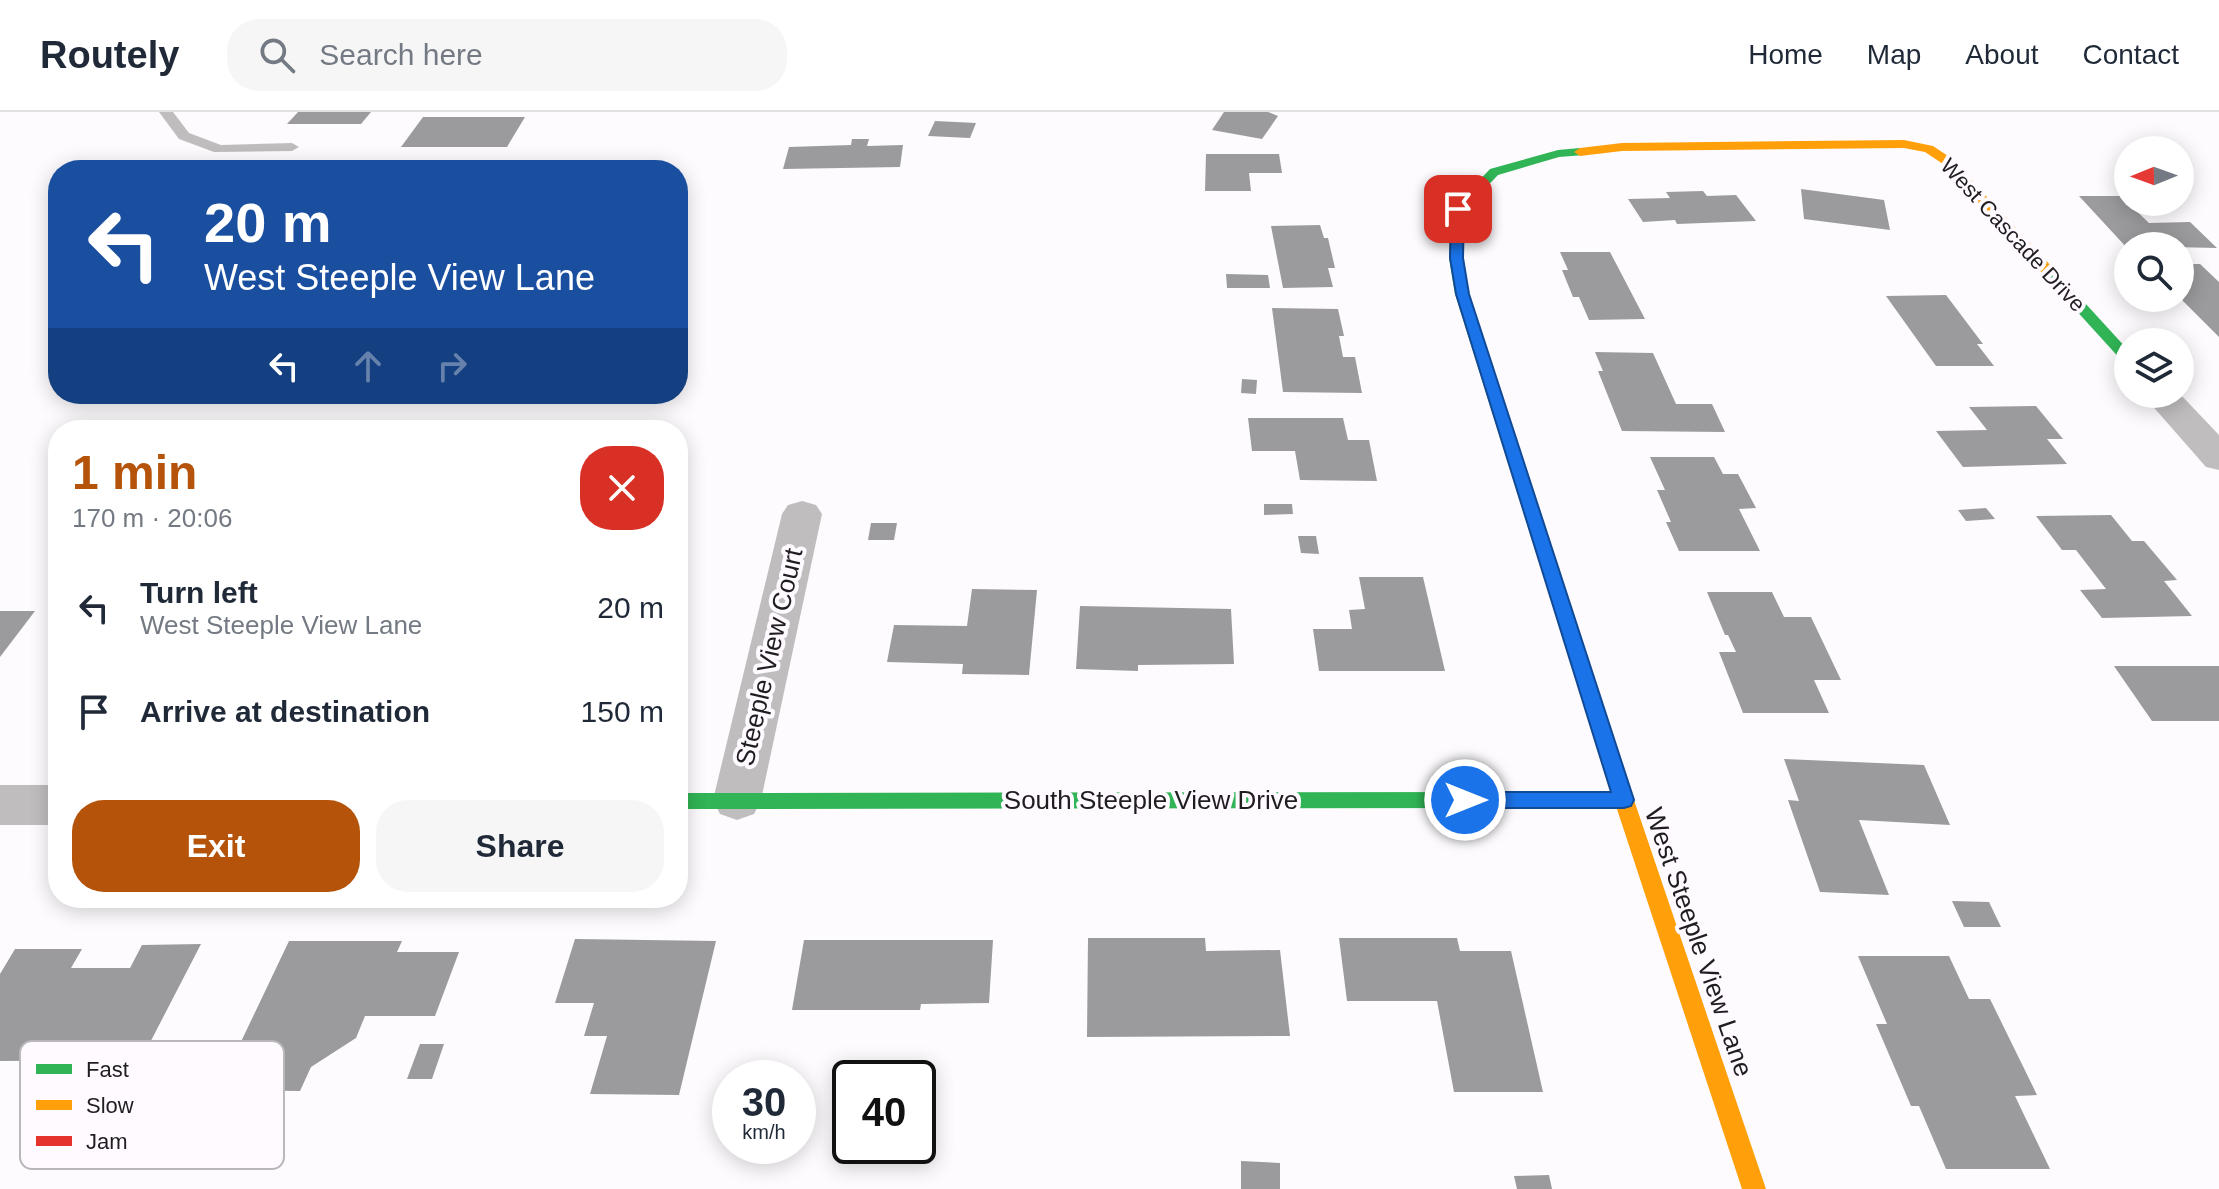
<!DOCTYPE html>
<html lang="en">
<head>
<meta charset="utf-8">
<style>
  body { margin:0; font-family:Helvetica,sans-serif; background:#f6f6f7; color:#1f2937; height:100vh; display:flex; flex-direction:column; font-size:30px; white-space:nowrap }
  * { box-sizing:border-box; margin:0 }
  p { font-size:26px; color:#747a83 }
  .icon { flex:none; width:44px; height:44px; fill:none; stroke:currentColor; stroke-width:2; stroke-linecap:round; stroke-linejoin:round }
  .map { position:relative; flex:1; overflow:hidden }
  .details { position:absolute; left:48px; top:308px; width:640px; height:488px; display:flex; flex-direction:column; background:#fff; border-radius:32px; box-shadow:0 4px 20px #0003 }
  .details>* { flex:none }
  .top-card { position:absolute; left:48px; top:48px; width:640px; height:244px; border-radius:32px; box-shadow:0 4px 20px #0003; background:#1a4fa0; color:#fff; overflow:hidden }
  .needle { width:52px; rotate:269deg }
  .fabs { position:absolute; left:2114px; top:24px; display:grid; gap:16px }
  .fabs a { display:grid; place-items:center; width:80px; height:80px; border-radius:50%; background:#fff; box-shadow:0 4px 20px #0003; font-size:40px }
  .speed { position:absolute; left:712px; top:948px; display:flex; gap:16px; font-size:40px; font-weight:700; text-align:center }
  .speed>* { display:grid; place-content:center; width:104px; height:104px; border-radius:50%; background:#fff; box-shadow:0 4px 20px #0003; line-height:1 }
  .speed small { font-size:20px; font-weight:400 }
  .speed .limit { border:4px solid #111; border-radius:12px; background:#fff; color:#111 }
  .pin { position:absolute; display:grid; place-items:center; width:68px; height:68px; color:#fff; margin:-34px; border-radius:16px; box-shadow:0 4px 12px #0006 }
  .me { position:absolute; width:88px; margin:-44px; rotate:90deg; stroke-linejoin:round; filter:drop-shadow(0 0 6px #0008) }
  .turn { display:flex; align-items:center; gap:28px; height:168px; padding:0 24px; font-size:36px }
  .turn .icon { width:104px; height:104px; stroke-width:2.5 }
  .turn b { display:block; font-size:56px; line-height:68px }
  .lanes { display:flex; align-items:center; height:76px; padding:0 24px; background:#0003; justify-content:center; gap:40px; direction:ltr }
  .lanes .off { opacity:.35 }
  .round { display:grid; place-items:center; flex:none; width:84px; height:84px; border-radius:32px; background:#f6f6f7 }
  .overview { display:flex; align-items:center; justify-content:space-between; height:136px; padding:0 24px }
  h1 { font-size:48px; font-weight:700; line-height:60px; color:#b45309 }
  .primary-button { display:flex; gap:16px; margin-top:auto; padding:16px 24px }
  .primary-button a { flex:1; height:92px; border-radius:32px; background:#b45309; color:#fff; font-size:32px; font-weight:700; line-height:92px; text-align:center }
  .primary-button a+a { background:#f6f6f7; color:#1f2937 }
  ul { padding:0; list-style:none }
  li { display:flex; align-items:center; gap:24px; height:104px; padding:0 24px }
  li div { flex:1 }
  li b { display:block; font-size:30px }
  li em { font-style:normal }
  header { display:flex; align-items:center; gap:48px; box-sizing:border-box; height:112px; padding:0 40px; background:#fff; border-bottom:2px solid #e0e1e3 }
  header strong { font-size:38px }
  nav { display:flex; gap:44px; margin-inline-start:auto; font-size:28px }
  .search { width:560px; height:72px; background:#f6f6f7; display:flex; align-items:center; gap:20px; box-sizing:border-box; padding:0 28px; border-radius:32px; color:#747a83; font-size:30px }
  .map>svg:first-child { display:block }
  .building { fill:#9b9a9d }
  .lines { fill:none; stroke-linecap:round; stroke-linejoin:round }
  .lane { fill:#bfbdbd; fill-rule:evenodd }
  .street { fill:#bfbdbd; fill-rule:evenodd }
  .fast { fill:#30b455; fill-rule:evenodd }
  .slow { fill:#ff9f0a; fill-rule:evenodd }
  .jam { fill:#e5322d; fill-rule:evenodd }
  .route { fill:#1a73e8; stroke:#114b97; stroke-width:2 }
  .labels { text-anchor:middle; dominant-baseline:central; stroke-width:8; stroke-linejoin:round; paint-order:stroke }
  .far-street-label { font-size:22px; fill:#201d21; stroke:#fefaff }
  .street-label { font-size:26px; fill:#201d21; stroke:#fefaff }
  .key { fill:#fefaff; stroke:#bbb8bc; stroke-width:2 }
  .key-label { font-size:22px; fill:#201d21 }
</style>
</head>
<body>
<header>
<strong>Routely</strong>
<div class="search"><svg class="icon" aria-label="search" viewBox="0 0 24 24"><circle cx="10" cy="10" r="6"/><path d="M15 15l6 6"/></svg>Search here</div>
<nav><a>Home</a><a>Map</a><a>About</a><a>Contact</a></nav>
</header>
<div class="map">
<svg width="2219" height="1077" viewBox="0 0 2219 1077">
  <rect width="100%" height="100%" fill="#fdfbfe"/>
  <g class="building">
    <path d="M298,0H371L361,12H287Z"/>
    <path d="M1224,0H1268L1278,4L1262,27L1212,18Z"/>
    <path d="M423,5H525L507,35H401Z"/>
    <path d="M935,9L976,11L970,26L928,24Z"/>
    <path d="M852,27H869L867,34L903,33L900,55L783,57L789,35L851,33Z"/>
    <path d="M1206,42H1279L1282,61H1249L1251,79H1205Z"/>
    <path d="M1801,77L1884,88L1890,118L1804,107Z"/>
    <path d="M1703,79L1707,84L1736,83L1756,109L1677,112L1675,108L1643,110L1628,87L1670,86L1666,80Z"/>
    <path d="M2079,84H2121L2149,111L2190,110L2217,136L2128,134V137Z"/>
    <path d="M1320,113L1324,126H1328L1335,156H1328L1333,175L1283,176L1271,114Z"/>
    <path d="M1560,140H1610L1645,207L1589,208L1579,185H1573L1562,158H1568Z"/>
    <path d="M2180,152H2200L2219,170V225L2180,186Z"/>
    <path d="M1226,162L1268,163L1270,176H1227Z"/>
    <path d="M1946,183L1983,232H1977L1994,254H1936L1886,184Z"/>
    <path d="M1272,196L1338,197L1344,224H1339L1343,245H1355L1362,281L1283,280Z"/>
    <path d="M1595,240L1653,241L1676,292H1712L1725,320L1622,319L1598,259H1603Z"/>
    <path d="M1242,267L1257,268L1256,282L1241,281Z"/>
    <path d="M2036,294L2063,327H2047L2067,352L1963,355L1936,319L1987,318L1969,295Z"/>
    <path d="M1248,306H1343L1348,328H1369L1377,369L1300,368L1295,339H1252Z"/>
    <path d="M1650,345H1714L1723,362H1738L1756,396L1739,397L1760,439H1679L1666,410H1671L1657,378H1665Z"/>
    <path d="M1264,392H1292L1293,402L1264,403Z"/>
    <path d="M1986,396L1995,407L1966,409L1958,398Z"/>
    <path d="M2111,403L2132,429H2144L2177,468L2164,469L2192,504L2102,506L2080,478L2106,477L2076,438H2062L2036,404Z"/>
    <path d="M871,411H897L894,428H868Z"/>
    <path d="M1298,424H1316L1319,442L1301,441Z"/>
    <path d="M1359,465H1423L1445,559H1319L1313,517H1352L1349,498L1365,497Z"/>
    <path d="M972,477L1037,478L1029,563L962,562L963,552L887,550L894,513L967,514Z"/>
    <path d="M1707,480H1772L1784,505H1811L1841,568H1814L1829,601H1743L1719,540H1736L1728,523H1725Z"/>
    <path d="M1080,494L1231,497L1234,552L1138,553V559L1076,557Z"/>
    <path d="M0,499H35L0,545Z"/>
    <path d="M2114,554H2219V609H2152Z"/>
    <path d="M1784,647L1924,653L1950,713L1859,708L1889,783L1820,780L1788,688L1799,689Z"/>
    <path d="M1952,789L1989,790L2001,815H1964Z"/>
    <path d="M1088,826H1205L1206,839L1280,838L1290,924L1087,925Z"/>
    <path d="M1339,826H1457L1460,839H1511L1543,980H1454L1437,889H1347Z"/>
    <path d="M575,827L716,829L679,983L590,982L607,924H584L594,891H555Z"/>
    <path d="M804,828H993L989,891L921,892L920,898H792Z"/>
    <path d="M289,829H402L397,840H459L435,904H365L356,926L311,955L300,979L218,978Z"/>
    <path d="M201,832L141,948L0,949V862L15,837H82L71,856H130L142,833Z"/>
    <path d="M1858,844H1949L1969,887H1990L2037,983L2015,984L2050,1057H1946L1919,994H1911L1876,912H1887Z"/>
    <path d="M420,932H444L432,967H407Z"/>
    <path d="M1241,1049L1280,1051V1077H1241Z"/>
    <path d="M1549,1063L1552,1077H1517L1514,1064Z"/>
  </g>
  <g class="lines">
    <path class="lane" d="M159,0H173L189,21L221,33L292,31L299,35L292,39L214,40L179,27Z"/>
    <g class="street">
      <path d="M2142,282H2180L2219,323V358L2206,355Z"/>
      <path d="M802,389L816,393L822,402L761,688L754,702L737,708L720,702L713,688L782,402L788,393Z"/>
      <rect x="0" y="673" width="58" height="40"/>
    </g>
    <g class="fast">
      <path d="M1580,36L1586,40L1584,43L1559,45L1498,63L1464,98L1463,146L1469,182L1635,691L1632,697L1625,699L1618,697L1615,691L1455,182L1449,146L1452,97L1490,57L1558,38Z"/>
      <path d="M2048,155L2053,156L2128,238V251L2123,250L2043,162V156Z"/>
      <path d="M1508,680L1515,682L1518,688L1515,694L1508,696L678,697V681Z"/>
    </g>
    <g class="slow">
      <path d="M1904,28L1933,34L1951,46L2053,156V162H2043L1943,52L1925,40L1904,36L1622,39L1580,44L1574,40L1580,36L1622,31Z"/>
      <path d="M1625,683L1632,685L1635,691L1766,1077H1742L1615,691L1618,685Z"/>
    </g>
    <path class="jam" d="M1508,680H1624L1631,682L1634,688L1631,694L1624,696H1508L1501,694L1498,688L1501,682Z"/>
  </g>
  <path class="route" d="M1458,93L1464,97L1463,146L1469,182L1634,688L1631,694L1624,696H1465L1458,694L1455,688L1458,683L1465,680H1611L1456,182L1450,146L1451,97Z"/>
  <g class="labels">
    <g class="far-street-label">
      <text transform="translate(2013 123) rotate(47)">West Cascade Drive</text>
    </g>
    <g class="street-label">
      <text transform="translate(769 545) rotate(-77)">Steeple View Court</text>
      <text x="1151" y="688">South Steeple View Drive</text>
      <text transform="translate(1699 830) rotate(71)">West Steeple View Lane</text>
    </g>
  </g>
  <rect x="20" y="929" width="264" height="128" rx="12" class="key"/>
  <rect x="36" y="952" width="36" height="10" fill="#30b455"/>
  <rect x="36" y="988" width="36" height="10" fill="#ff9f0a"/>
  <rect x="36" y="1024" width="36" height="10" fill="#e5322d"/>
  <g class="key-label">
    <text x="86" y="965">Fast</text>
    <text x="86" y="1001">Slow</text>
    <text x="86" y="1037">Jam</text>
  </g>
</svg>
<div class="fabs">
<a><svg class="needle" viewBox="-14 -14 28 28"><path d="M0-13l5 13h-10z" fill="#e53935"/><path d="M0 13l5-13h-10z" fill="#747a83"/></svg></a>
<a><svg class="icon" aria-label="search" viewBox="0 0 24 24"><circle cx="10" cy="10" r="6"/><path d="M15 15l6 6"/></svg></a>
<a><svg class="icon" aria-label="layers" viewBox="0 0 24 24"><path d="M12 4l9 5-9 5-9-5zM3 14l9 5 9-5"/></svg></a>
</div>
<div class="speed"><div>30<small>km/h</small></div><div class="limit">40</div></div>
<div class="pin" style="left:1458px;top:97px;background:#d93025"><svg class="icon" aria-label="arrive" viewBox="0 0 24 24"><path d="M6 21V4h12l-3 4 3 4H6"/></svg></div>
<svg class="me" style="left:1465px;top:688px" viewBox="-20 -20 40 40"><circle r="17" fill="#1a73e8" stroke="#fff" stroke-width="3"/><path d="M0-11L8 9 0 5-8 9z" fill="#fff"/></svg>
<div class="top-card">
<div class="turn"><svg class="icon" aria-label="left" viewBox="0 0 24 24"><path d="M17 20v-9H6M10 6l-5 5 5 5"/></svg><div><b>20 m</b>West Steeple View Lane</div></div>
<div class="lanes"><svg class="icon" aria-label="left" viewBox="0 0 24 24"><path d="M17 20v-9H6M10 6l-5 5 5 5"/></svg><svg class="icon off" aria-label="ahead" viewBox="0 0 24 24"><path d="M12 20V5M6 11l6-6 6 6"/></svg><svg class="icon off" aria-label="right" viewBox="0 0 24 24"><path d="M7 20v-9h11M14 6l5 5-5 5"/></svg></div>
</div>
<section class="details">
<div class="overview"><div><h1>1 min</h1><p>170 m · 20:06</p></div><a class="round" style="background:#d93025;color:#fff"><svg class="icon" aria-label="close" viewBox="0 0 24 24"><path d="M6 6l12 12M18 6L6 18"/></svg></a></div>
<ul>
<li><svg class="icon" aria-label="left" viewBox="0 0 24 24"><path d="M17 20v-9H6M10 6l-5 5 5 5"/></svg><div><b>Turn left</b><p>West Steeple View Lane</p></div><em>20 m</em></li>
<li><svg class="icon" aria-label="arrive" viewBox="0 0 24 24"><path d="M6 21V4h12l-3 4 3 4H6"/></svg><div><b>Arrive at destination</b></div><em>150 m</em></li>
</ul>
<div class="primary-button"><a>Exit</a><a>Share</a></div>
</section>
</div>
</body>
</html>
